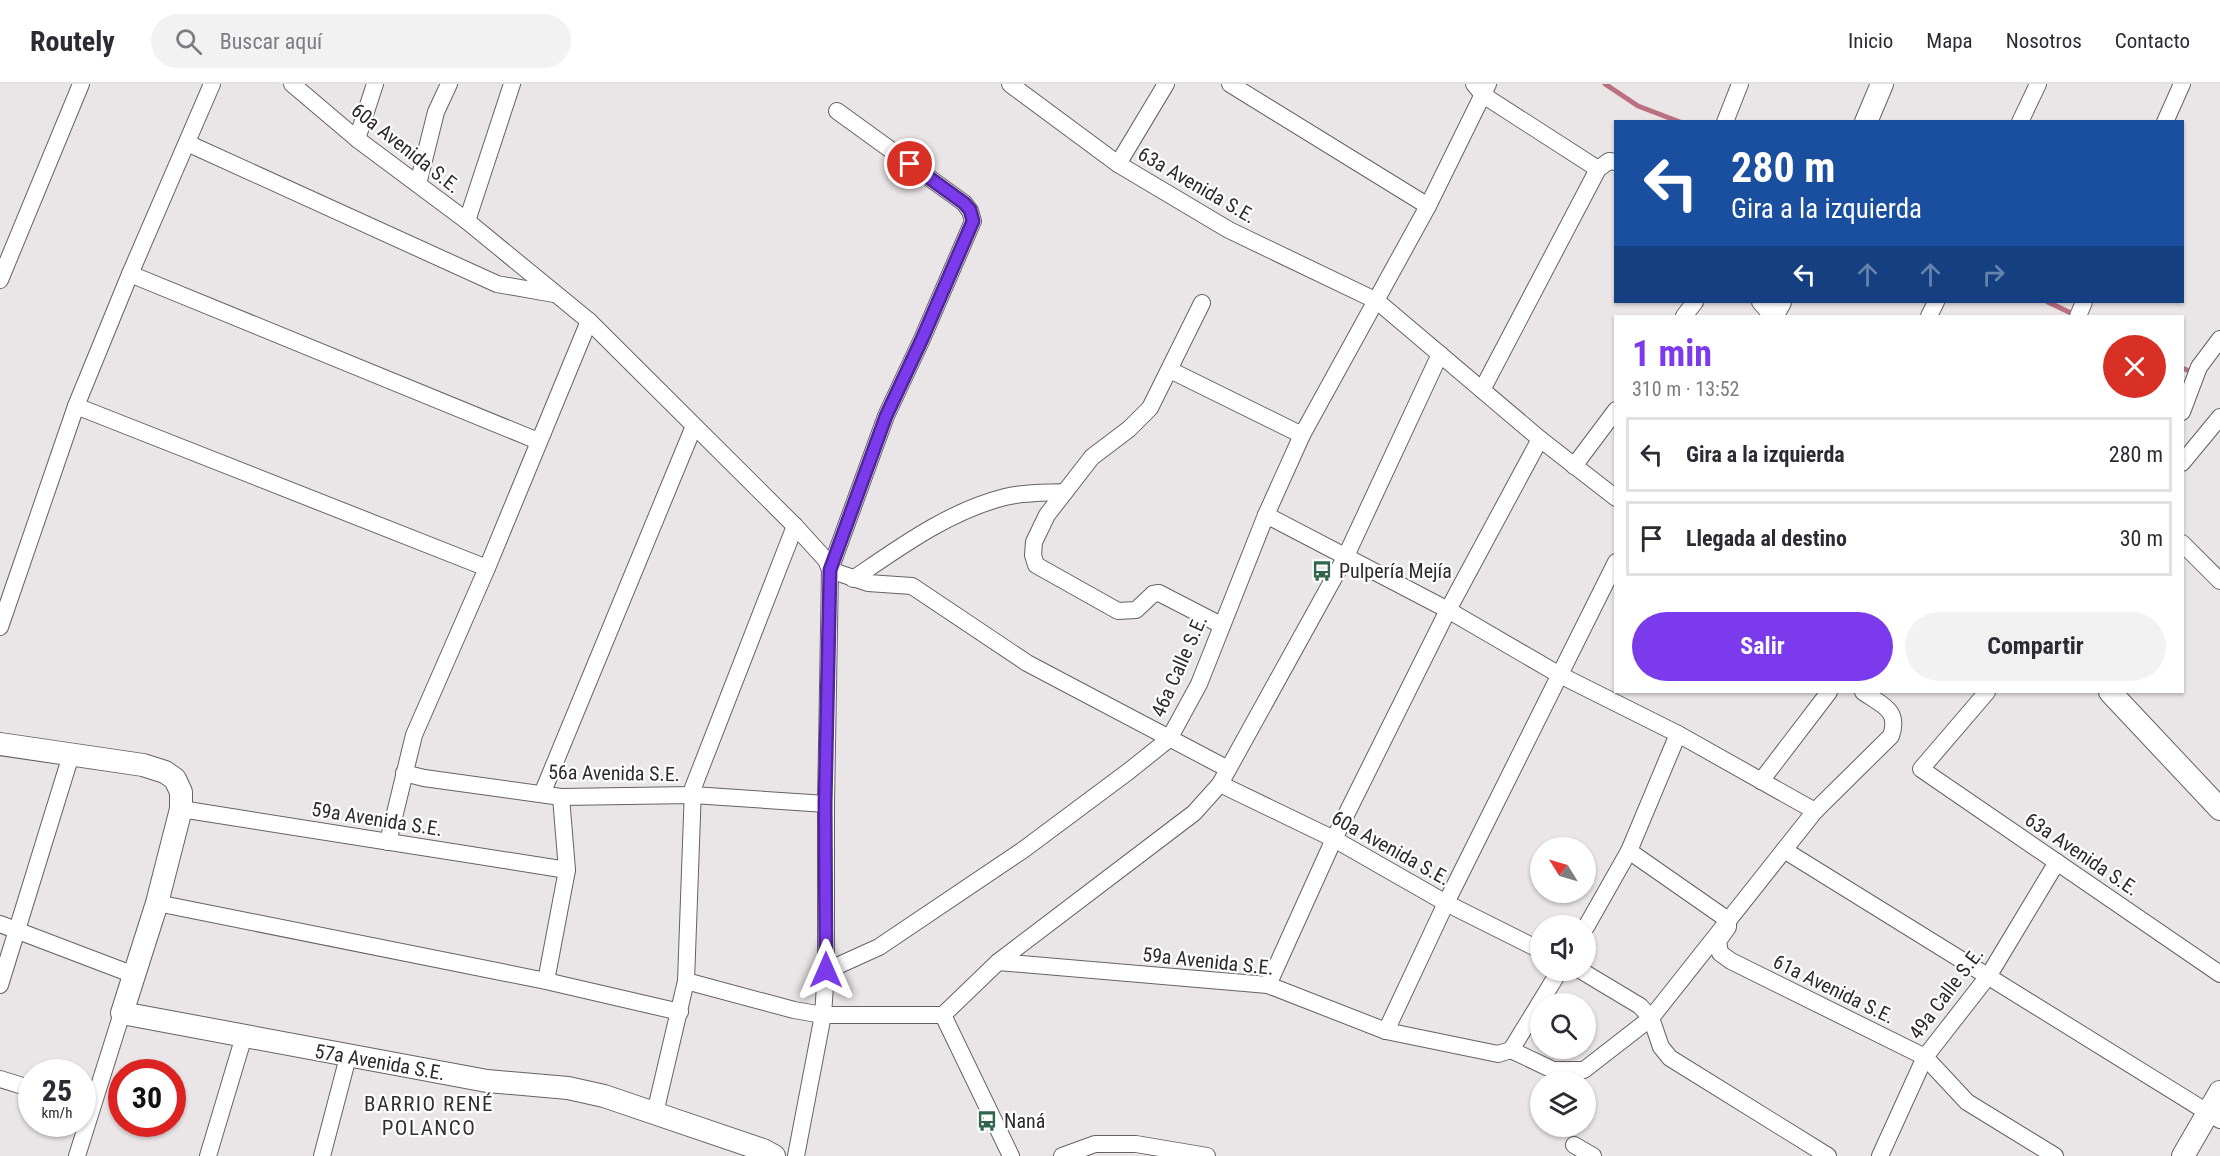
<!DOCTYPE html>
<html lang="es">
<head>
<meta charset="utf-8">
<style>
  body { margin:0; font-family:"Roboto Condensed",sans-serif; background:#f2f2f3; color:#2b2b33; height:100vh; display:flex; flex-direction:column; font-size:22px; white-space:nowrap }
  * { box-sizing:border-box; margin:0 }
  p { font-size:20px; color:#7c7c81 }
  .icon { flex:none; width:33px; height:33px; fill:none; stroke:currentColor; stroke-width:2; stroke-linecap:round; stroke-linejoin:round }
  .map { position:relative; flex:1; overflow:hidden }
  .side { position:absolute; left:1614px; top:231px; width:570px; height:378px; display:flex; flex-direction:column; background:#fff; border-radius:0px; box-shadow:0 2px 4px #0004 }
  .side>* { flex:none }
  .banner { position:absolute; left:1614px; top:36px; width:570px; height:183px; border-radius:0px; box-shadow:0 2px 4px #0004; background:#1a4fa0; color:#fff; overflow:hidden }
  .needle { width:39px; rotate:307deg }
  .buttons { position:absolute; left:1530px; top:753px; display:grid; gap:12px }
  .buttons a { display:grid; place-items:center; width:66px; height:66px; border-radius:50%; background:#fff; box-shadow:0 2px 4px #0004; font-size:30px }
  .speed { position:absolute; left:18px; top:975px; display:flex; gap:12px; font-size:30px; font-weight:700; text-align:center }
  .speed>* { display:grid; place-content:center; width:78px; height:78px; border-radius:50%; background:#fff; box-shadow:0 2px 4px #0004; line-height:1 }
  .speed small { font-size:15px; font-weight:400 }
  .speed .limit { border:9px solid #d22; background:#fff; color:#111 }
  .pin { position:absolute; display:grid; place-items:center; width:51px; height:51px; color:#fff; margin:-26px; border:3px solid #fff; border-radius:50%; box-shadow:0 2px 6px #0007 }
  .me { position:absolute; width:66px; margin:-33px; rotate:0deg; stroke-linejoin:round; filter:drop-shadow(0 0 4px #0008) }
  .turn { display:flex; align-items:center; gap:21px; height:126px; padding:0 18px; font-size:27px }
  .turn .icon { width:78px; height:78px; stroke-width:2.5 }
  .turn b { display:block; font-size:42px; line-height:51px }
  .lanes { display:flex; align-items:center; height:57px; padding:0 18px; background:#0003; justify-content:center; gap:30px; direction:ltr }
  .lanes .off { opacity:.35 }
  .round { display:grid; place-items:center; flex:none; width:63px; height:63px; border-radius:32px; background:#f2f2f3 }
  .headline { display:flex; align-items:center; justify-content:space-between; height:102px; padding:0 18px }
  h1 { font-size:36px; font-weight:700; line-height:45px; color:#7c3aed }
  .cta { display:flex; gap:12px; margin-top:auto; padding:12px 18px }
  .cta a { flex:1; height:69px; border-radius:36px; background:#7c3aed; color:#fff; font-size:24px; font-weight:700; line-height:69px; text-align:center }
  .cta a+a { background:#f2f2f3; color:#2b2b33 }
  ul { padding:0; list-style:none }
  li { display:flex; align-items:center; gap:18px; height:75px; margin:0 12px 9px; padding:0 6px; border:3px solid #e1e1e2; border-radius:0px }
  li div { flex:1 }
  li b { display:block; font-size:22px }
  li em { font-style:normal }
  header { display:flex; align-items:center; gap:36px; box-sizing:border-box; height:84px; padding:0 30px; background:#fff; border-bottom:2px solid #e1e1e2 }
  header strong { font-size:28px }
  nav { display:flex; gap:33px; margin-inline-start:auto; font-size:21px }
  .search { width:420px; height:54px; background:#f2f2f3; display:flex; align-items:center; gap:15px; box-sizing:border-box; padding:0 21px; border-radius:33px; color:#7c7c81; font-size:22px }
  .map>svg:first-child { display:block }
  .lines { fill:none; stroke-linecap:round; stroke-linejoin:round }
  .stream { stroke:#bb7082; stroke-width:5 }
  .street-casing { stroke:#666263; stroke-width:18 }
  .secondary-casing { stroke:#666263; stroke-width:24 }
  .street { stroke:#fff; stroke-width:16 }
  .secondary { stroke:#fff; stroke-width:22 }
  .route-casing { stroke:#51269a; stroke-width:15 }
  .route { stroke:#7c3aed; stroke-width:10 }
  .labels { text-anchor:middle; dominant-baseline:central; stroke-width:4.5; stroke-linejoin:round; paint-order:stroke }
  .street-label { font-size:20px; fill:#2c2a2b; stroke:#fff }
  .poi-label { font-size:20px; fill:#2c2a2b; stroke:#fff; text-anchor:start }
  .neighbourhood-label { font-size:21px; letter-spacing:1.5px; fill:#322f2f; stroke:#fff }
</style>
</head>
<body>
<header>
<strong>Routely</strong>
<div class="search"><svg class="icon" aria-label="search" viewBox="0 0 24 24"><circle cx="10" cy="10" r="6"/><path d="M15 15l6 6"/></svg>Buscar aquí</div>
<nav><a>Inicio</a><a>Mapa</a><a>Nosotros</a><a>Contacto</a></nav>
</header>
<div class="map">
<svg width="2220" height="1072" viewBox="0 0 2220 1072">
  <rect width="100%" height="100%" fill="#eae5e6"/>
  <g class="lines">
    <g class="stream">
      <path d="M1605,0L1638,22L1680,38"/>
      <path d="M2048,218L2077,232"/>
      <path d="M2182,284L2187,286"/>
    </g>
    <g class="street-casing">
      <g id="street">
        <path d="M292,0L357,55L467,137L589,237L795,442L826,476L830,486L868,499L912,502L1027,579L1228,685"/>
        <path d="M1010,0L1118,80L1229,146L1377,217L1540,355L1616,414"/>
        <path d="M1230,0L1428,122"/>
        <path d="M1474,0L1483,11L1598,85"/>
        <path d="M1725,38L1740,0"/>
        <path d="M2020,38L2038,0"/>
        <path d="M2165,38L2182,0"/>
        <path d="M357,55L375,0"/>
        <path d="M187,59L497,200L554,210"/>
        <path d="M1118,80L1166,0"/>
        <path d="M418,100L436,28L449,0"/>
        <path d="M467,137L512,0"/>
        <path d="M130,190L538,357"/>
        <path d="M0,196L81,0"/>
        <path d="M1760,218L1772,232"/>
        <path d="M1202,219L1150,324L1129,345L1092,373L1047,431L1034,458L1033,471L1036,481L1118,527L1136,526L1153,510L1159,509L1221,541"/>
        <path d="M1684,232L1695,218"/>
        <path d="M1929,232L1936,218"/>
        <path d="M2078,232L2084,218"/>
        <path d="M1170,286L1302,351"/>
        <path d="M1482,306L1598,85L1609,77L1616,78"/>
        <path d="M76,322L487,484"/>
        <path d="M2182,328L2199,283L2220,255"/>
        <path d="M2182,379L2220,333"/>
        <path d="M1574,382L1616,326"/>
        <path d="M1266,431L1448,526L1558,590L1678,650L1815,727"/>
        <path d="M2182,459L2220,497"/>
        <path d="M853,495C900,463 949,427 1005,413C1024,408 1046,409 1065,408"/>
        <path d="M0,543L76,322L130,190L212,0"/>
        <path d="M1987,608L1921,685L2220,890"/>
        <path d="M404,689L424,694L561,713L693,711L826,720"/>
        <path d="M1761,697L1829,608"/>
        <path d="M1220,700L1334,755L1446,819L1540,866"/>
        <path d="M542,710L694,342"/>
        <path d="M181,725L567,786"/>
        <path d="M388,758L414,651L487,484L589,237"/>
        <path d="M1784,766L2220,1036"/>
        <path d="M1629,767L1728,836V843L1718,857L1720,869L1731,877L1925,973L1967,1018L2055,1072"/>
        <path d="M157,819L546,897L680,928"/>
        <path d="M0,840L134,891"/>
        <path d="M1586,843L1629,767L1678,650"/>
        <path d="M998,878L1268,901L1386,947L1498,970L1511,966"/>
        <path d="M1580,886L1640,922L1651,934L1661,963L1670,974L1828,1072"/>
        <path d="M826,887L879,863L1023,766L1129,687L1169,655L1199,600L1266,431L1302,351L1428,122L1488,0"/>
        <path d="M546,897L567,786L561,713"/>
        <path d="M686,897L794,926L823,931H943L998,878L1194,729L1220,700L1346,472L1440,270"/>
        <path d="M0,901L71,671"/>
        <path d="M1268,901L1334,755L1448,526L1540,355"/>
        <path d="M943,931L1011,1072"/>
        <path d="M1386,947L1446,819L1616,478"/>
        <path d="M1511,966L1553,986H1584L1651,934L1815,727L1891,652C1900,626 1882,621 1863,608"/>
        <path d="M1511,966L1560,886"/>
        <path d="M0,995L23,1002"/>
        <path d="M655,1029L686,897L693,704L795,442"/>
        <path d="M1574,1061L1593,1072"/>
        <path d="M77,1072L122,929"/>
        <path d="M208,1072L244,952"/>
        <path d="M322,1072L348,973"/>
        <path d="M796,1072L823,931L826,887V720L830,486L886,332L922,255L973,137L970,127L964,119L837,27"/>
        <path d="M1062,1072L1095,1060H1136L1207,1072"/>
        <path d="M1880,1072L1925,973L1989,891L2057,778"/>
      </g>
    </g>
    <g class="secondary-casing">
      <g id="secondary">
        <path d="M1866,38L1882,0"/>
        <path d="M1772,232L1780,218"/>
        <path d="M2110,608L2220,725"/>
        <path d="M0,660L143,681L165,688L175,695L181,708V725L157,819L122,929L487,997L568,1004L604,1012L763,1066L774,1072"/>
        <path d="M2183,1072L2220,1008"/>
      </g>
    </g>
    <use href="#street" class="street"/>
    <use href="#secondary" class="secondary"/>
  </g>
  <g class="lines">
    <g class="route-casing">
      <path id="route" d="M826,886L825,720L830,486L886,332L922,255L973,137L970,126L964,119L910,80"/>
    </g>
    <use href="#route" class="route"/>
  </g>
  <defs>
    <g id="bus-bare" transform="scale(1.62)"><path d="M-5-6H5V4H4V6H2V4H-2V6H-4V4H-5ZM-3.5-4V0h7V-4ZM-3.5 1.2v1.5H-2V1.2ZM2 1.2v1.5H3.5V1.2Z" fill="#31664c" stroke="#fff" stroke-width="2.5" paint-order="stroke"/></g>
  </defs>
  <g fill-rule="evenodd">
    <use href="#bus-bare" x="1322" y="487"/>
    <use href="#bus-bare" x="987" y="1037"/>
  </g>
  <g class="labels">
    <g class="street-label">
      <text transform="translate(406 64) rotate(38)">60a Avenida S.E.</text>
      <text transform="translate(1197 101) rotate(30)">63a Avenida S.E.</text>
      <text transform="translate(1179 582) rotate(-66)">46a Calle S.E.</text>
      <text transform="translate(614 689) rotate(1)">56a Avenida S.E.</text>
      <text transform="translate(377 735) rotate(9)">59a Avenida S.E.</text>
      <text transform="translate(1391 764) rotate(29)">60a Avenida S.E.</text>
      <text transform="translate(2082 770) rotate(34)">63a Avenida S.E.</text>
      <text transform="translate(1208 877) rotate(6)">59a Avenida S.E.</text>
      <text transform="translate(1834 905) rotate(26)">61a Avenida S.E.</text>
      <text transform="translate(1946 909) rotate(-53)">49a Calle S.E.</text>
      <text transform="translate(380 978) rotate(10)">57a Avenida S.E.</text>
    </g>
    <g class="poi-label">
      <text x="1339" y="487">Pulpería Mejía</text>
      <text x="1004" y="1037">Naná</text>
    </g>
    <g class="neighbourhood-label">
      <text x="429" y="1020">BARRIO RENÉ<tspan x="429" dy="24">POLANCO</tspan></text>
    </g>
  </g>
</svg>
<div class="buttons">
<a><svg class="needle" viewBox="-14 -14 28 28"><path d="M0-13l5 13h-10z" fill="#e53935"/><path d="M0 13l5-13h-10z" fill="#7c7c81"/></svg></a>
<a><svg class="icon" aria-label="sound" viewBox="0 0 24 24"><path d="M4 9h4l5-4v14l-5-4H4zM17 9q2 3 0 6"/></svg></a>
<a><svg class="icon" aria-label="search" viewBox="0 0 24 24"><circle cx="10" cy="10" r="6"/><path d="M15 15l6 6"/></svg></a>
<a><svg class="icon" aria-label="layers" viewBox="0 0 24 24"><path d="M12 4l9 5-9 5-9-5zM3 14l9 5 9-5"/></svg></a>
</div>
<div class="speed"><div>25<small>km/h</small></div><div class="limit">30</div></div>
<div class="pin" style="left:910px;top:80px;background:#d93025"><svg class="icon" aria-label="arrive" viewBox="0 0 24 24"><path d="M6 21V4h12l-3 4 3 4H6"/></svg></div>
<svg class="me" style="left:826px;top:886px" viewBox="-20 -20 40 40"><path d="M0-17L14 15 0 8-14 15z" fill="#7c3aed" stroke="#fff" stroke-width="4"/></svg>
<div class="banner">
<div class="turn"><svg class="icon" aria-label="left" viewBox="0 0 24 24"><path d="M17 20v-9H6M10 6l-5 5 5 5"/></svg><div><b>280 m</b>Gira a la izquierda</div></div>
<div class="lanes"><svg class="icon" aria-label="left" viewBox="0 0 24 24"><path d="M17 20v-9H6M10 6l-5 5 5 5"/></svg><svg class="icon off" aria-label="ahead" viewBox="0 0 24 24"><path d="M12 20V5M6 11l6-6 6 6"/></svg><svg class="icon off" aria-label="ahead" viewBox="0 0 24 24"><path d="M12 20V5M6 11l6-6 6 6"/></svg><svg class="icon off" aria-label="right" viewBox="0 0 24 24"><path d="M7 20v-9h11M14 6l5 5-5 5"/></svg></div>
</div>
<section class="side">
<div class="headline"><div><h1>1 min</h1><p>310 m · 13:52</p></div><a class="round" style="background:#d93025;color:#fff"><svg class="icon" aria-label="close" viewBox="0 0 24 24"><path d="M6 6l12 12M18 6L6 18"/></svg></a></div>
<ul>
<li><svg class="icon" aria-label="left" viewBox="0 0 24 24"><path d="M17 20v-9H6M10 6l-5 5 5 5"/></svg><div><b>Gira a la izquierda</b></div><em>280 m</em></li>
<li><svg class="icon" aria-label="arrive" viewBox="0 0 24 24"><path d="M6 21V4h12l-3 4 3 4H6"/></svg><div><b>Llegada al destino</b></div><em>30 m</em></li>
</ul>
<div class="cta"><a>Salir</a><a>Compartir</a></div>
</section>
</div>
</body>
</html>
